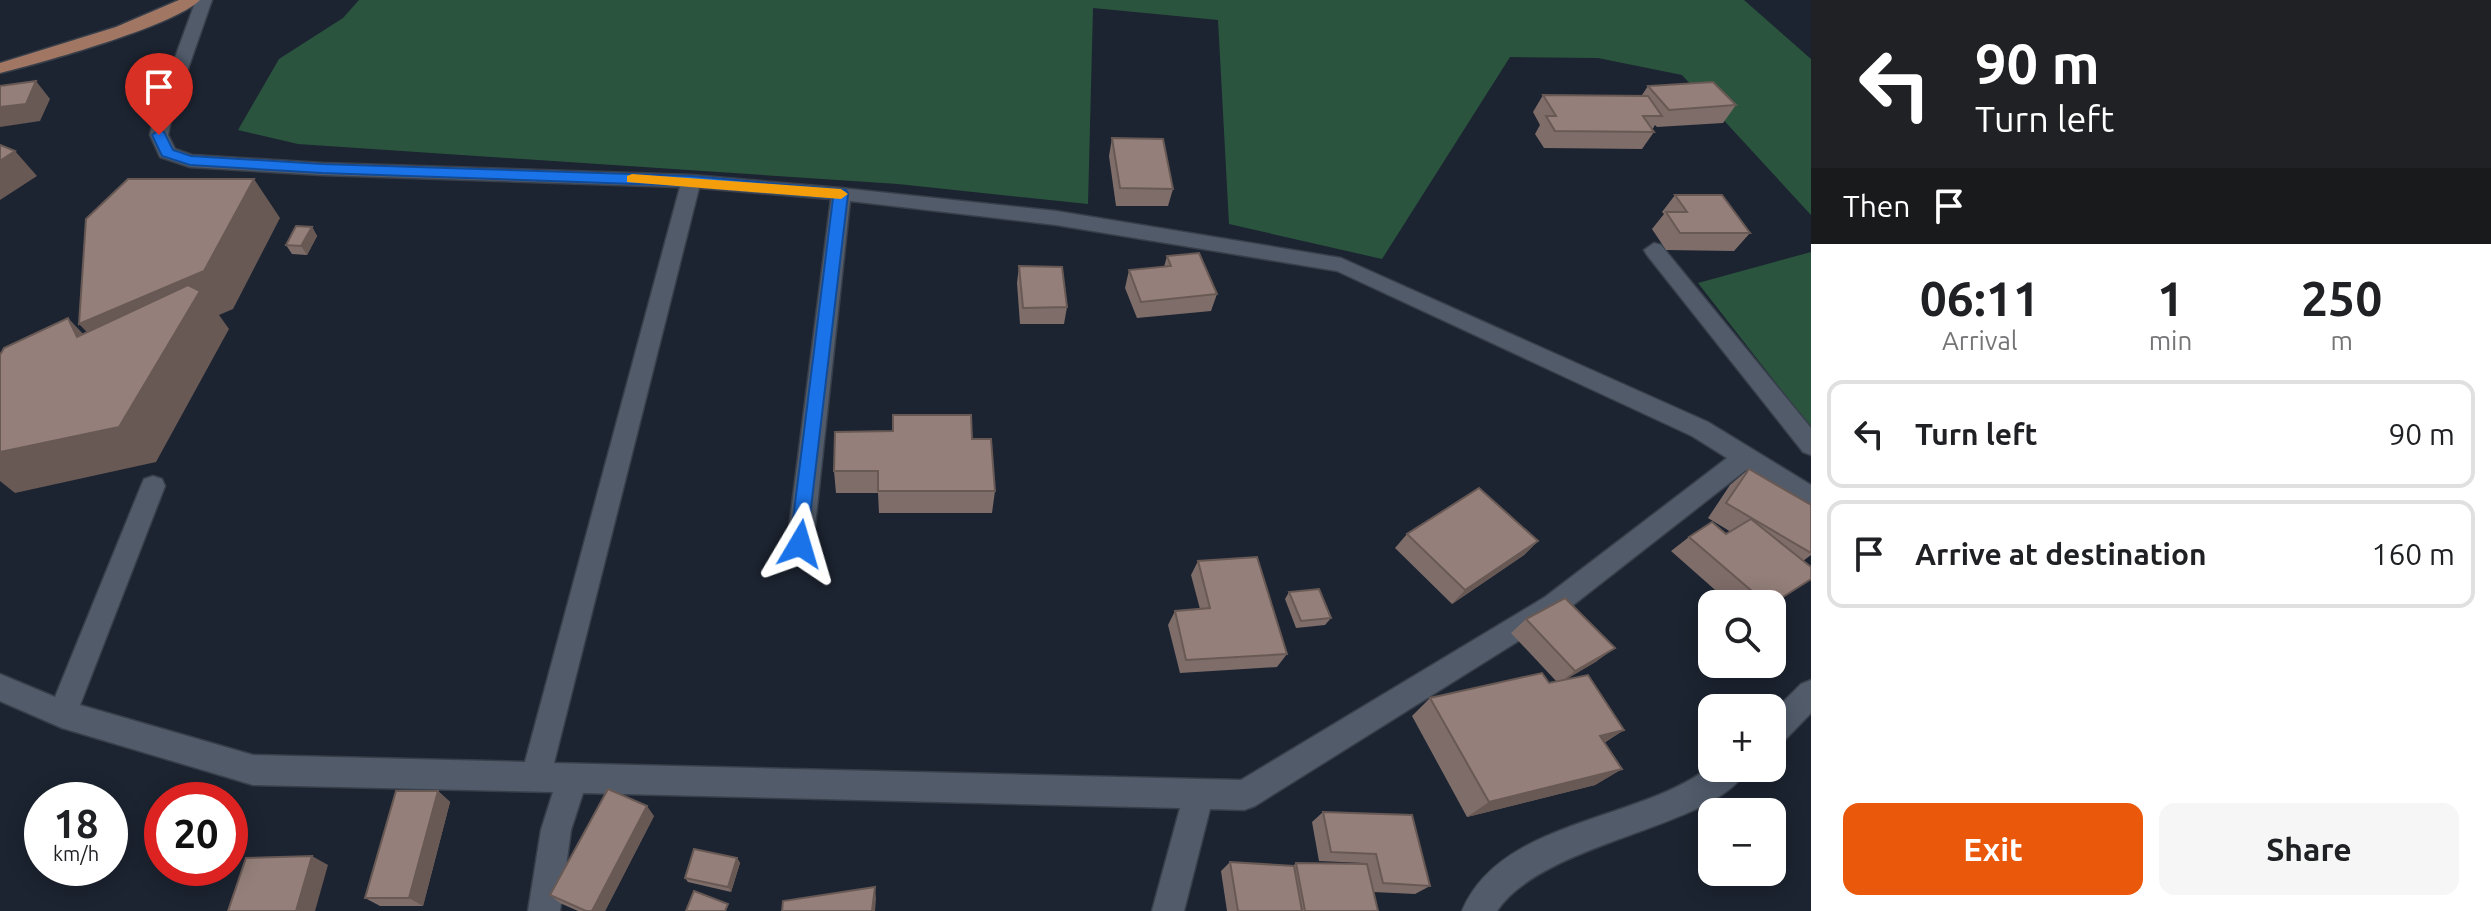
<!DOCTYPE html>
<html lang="en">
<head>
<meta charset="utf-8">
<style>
  body { margin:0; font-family:Ubuntu,sans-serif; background:#f6f6f6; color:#202124; height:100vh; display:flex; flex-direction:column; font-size:30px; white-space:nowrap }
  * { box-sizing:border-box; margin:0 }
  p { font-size:26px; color:#757577 }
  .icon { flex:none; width:44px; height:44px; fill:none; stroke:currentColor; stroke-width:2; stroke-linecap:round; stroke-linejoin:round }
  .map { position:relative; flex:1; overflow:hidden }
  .details { display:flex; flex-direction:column; background:#fff; width:680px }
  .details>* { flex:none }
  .hud { background:#202124; color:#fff; overflow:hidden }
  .fabs { position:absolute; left:1698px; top:590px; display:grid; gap:16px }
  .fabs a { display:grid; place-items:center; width:88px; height:88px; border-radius:16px; background:#fff; box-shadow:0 4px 20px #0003; font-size:40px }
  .speed { position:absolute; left:24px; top:782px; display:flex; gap:16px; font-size:40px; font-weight:700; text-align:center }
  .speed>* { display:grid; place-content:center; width:104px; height:104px; border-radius:50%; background:#fff; box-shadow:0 4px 20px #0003; line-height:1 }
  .speed small { font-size:20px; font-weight:400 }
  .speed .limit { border:12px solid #d22; background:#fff; color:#111 }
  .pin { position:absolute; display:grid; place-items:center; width:68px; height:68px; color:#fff; margin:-82px -34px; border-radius:50% 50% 50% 0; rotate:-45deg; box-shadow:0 0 8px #0007 }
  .pin .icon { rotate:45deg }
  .me { position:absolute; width:88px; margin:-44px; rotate:7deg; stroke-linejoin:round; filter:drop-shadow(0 0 6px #0008) }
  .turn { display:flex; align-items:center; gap:28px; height:168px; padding:0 32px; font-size:36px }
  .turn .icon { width:104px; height:104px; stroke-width:2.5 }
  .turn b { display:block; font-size:56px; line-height:68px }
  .then { display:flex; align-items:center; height:76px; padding:0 32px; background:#0003; gap:16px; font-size:30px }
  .eta { display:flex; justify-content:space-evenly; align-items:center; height:136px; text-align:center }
  .eta b { font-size:48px; font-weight:600; line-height:56px }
  .action { display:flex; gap:16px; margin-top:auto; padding:16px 32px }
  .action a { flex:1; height:92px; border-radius:16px; background:#ea580c; color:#fff; font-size:32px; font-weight:600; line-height:92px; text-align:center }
  .action a+a { background:#f6f6f6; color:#202124 }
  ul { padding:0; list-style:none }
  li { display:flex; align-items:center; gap:24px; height:108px; margin:0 16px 12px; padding:0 16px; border:4px solid #e0e0e0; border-radius:16px }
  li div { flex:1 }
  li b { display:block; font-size:30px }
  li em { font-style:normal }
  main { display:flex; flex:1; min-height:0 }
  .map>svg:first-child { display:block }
  .green { fill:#2b543e }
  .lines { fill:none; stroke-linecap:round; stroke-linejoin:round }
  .minor-casing { stroke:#383f4a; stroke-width:3 }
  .major-casing { stroke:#383f4a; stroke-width:3 }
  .minor { fill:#515b6a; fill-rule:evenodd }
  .major { fill:#a17764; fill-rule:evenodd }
  .wall { fill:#7f6d69 }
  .shaded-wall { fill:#685955 }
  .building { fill:#947f7a; stroke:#685955; stroke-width:2 }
  .route { fill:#1a73e8; stroke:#114b97; stroke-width:2 }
  .slow { fill:#f59e0b }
</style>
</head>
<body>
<main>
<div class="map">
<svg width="1811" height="911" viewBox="0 0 1811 911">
  <rect width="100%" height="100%" fill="#1c2431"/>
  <g class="green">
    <path d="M359,0H1744L1811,59V215L1682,75L1598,58L1510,57L1382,259L1229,224L1218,20L1093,8L1088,204L898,184L298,144L238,130L279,59L343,18Z"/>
    <path d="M1811,252V428L1698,283Z"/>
  </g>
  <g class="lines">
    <g class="minor-casing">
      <g id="minor">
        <path d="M196,0H212L172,115L168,135L175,149L192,155L322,163L691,175L841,188L1056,211L1341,258L1708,422L1811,485V508L1746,470L1563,613L1255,806L1244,810L1210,809L1184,911H1152L1180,808L583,793L571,830L560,911H528L541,830L553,792L253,785L62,728L0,701V674L55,697L141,486L144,479L153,476L162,479L165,486L80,705L253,755L525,762L680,187L322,175L190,167L160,157L150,135L154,115ZM699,188L831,199L787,544L791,552L800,555L809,552L813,544L850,201L1056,225L1337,271L1692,436L1727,458L1545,597L1241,780L554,763Z"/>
        <path d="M1654,243L1661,245L1811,428V455L1803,452L1647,255L1644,250Z"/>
        <path d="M1811,680V713L1782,743L1772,747V713L1801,684Z"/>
        <path d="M1712,765V768H1747C1722,827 1544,840 1497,911H1462C1501,818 1642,822 1712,765Z"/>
      </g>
    </g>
    <g class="major-casing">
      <path id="major" d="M179,0H200C174,26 41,63 0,73V63L116,27Z"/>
    </g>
    <use href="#minor" class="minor"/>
    <use href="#major" class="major"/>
  </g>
  <g class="wall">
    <path d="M1648,86L1736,105L1723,123L1657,127L1655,125L1652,130L1654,132L1642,149L1544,148L1535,134L1540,125L1533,112L1543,95H1642Z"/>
    <path d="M1112,138L1173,189L1168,206H1116L1109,156Z"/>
    <path d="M1675,195L1750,233L1734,251L1666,250L1652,229L1664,214L1662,212Z"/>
    <path d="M312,227L317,236L307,255L292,254L286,245Z"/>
    <path d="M1167,256L1217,294L1211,311L1137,318L1125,288L1129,270L1164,267Z"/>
    <path d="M1019,266L1067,307L1064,324H1020L1017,283Z"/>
    <path d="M972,439L995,491L992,513H879L878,493H836L834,471Z"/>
    <path d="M1749,469L1811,553V555L1803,561L1772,604H1731L1671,551L1689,537L1726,534L1731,532L1708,518L1730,485Z"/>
    <path d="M1407,534L1538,541L1524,555L1452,604L1395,548Z"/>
    <path d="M1198,561L1287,654L1277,667L1180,673L1168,625L1175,611L1200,609L1191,575Z"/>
    <path d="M1289,592L1331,618L1325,625L1296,628L1285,599Z"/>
    <path d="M1526,619L1597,661L1565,680L1624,730L1604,743L1622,769L1595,785L1467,817L1412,716L1430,698L1557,682L1511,633Z"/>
    <path d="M438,791L450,802L423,906H380L365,898Z"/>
    <path d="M1323,812L1430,886L1415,894L1373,892L1378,911H1227L1221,871L1230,862L1293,866L1296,863L1364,864L1363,863L1319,861L1312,822Z"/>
    <path d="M654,816L605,911H578L560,903L550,895Z"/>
    <path d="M737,858L740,863L731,892L688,882L685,878Z"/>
  </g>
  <g class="shaded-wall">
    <path d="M36,81L50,99L40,121L0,127V107Z"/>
    <path d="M15,151L37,176L0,200V161Z"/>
    <path d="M254,179L280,218L233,309L219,315L229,329L156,462L15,493L0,481V452L115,361L79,324Z"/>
    <path d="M312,227L317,236L307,255L301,246Z"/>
    <path d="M68,318L104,356L77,337Z"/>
    <path d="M1538,541L1524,555L1452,604L1465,590Z"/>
    <path d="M1615,648L1597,661L1558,684L1575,671Z"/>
    <path d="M1624,730L1598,746L1600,736Z"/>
    <path d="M1622,769L1595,785L1467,817L1489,802Z"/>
    <path d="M438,791L450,802L423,906L409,898Z"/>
    <path d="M647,806L654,816L605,911H592Z"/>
    <path d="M312,856L328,865L315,911H296Z"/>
    <path d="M737,858L740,863L731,892L728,887Z"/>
    <path d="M875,887L876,899L875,911H872Z"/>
  </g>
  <g class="building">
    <path d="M36,81L26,104L0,107V86Z"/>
    <path d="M1713,82L1736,105L1669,110L1648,86Z"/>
    <path d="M1543,95L1648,96L1662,116H1643L1654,132L1555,131L1546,116H1556Z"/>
    <path d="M1112,138L1163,139L1173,189L1120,188Z"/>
    <path d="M0,145L15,151L0,161Z"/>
    <path d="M128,179H254L204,271L79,324L86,219Z"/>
    <path d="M1675,195H1722L1750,233H1680L1666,212H1687Z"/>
    <path d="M296,226L312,227L301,246L286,245Z"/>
    <path d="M1199,253L1217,294L1141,302L1129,270L1171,266L1167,256Z"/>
    <path d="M1019,266L1062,267L1067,307L1023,308Z"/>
    <path d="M188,285L200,291L119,427L0,452V355L4,348L68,318L77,337Z"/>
    <path d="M893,415H971L972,439H991L995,491H878V471H834L835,432L893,431Z"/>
    <path d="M1749,469L1811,505V553L1726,503Z"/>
    <path d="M1479,488L1538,541L1465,590L1407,534Z"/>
    <path d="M1751,519L1811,567V579L1772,604H1767L1689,537L1712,522L1726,534Z"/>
    <path d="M1257,557L1287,654L1186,660L1175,611L1210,608L1198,561Z"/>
    <path d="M1319,589L1331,618L1301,621L1289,592Z"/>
    <path d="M1565,598L1615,648L1575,671L1526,619Z"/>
    <path d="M1542,673L1549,683L1588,675L1624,730L1600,736L1622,769L1489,802L1430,698Z"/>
    <path d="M608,789L647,806L592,911H586L550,895Z"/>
    <path d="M396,791H438L409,898H365Z"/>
    <path d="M1323,812L1412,815L1430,886L1383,883L1376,854L1331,852Z"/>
    <path d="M694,849L737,858L728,887L685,878Z"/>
    <path d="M312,856L296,911H228L246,858Z"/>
    <path d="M1230,862L1294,866L1302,911H1238Z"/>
    <path d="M1296,863L1367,864L1378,911H1305Z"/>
    <path d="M875,887L872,911H782L783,901Z"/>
    <path d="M694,891L728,904L725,911H686Z"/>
  </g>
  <path class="route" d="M159,130L164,132L173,150L191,156L322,164L691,176L846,190L848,194L806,550L800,552L793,550L790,544L833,198L691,186L322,173L190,165L162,156L152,135Z"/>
  <path class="slow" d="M632,174L841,189L848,194L841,199L627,182V176Z"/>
</svg>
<div class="fabs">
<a><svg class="icon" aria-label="search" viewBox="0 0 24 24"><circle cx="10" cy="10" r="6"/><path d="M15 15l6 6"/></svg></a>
<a>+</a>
<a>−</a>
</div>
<div class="speed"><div>18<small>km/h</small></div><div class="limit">20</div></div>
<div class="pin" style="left:159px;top:135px;background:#d93025"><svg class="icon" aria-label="arrive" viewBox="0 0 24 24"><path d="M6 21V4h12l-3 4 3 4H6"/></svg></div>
<svg class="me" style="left:800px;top:544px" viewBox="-20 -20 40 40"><path d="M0-17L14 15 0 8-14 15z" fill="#1a73e8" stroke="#fff" stroke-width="4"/></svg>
</div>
<section class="details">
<div class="hud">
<div class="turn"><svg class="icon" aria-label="left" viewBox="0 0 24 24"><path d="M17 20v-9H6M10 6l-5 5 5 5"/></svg><div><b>90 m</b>Turn left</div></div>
<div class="then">Then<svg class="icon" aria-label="arrive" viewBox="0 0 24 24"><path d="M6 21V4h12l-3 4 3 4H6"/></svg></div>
</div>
<div class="eta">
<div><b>06:11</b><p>Arrival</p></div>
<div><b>1</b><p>min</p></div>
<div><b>250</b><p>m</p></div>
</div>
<ul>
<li><svg class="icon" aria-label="left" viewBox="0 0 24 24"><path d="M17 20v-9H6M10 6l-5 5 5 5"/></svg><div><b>Turn left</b></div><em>90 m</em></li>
<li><svg class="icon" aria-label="arrive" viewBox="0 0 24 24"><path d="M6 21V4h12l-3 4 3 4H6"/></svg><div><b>Arrive at destination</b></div><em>160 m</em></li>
</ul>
<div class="action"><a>Exit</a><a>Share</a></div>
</section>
</main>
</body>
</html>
